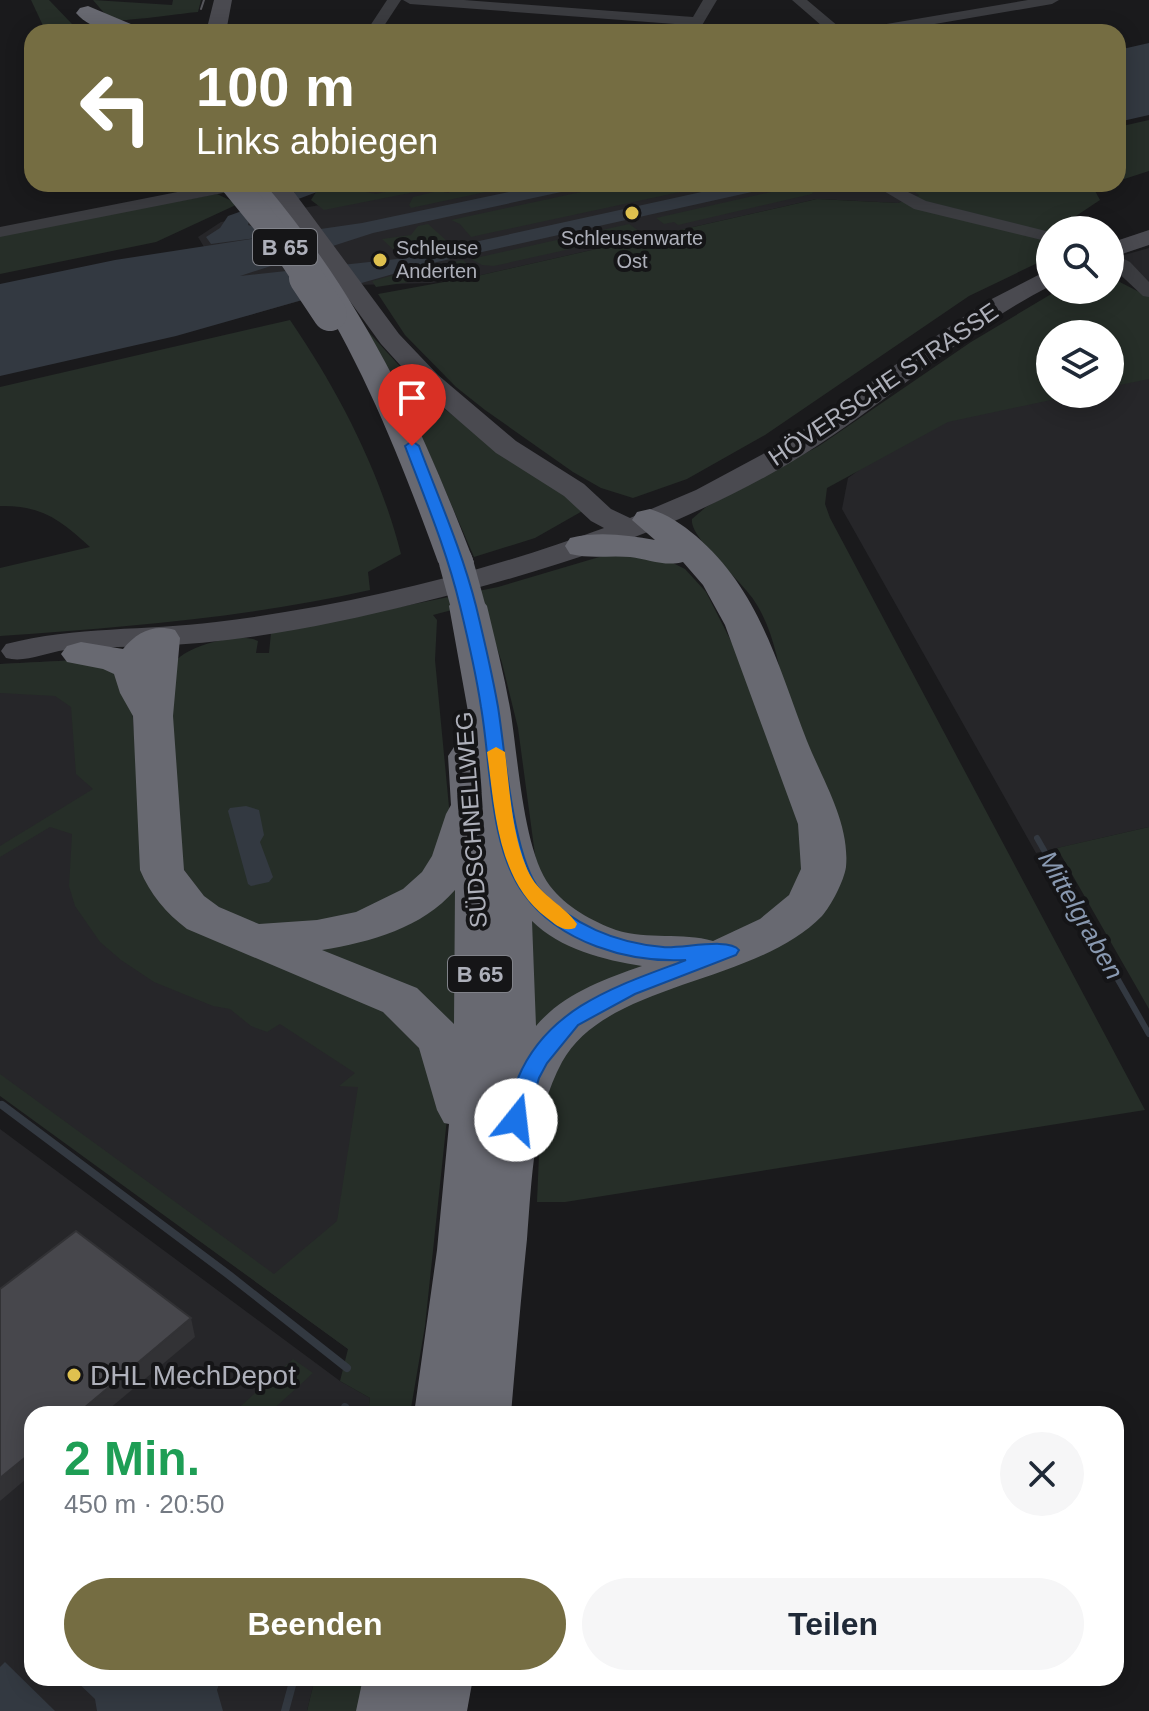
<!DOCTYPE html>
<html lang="de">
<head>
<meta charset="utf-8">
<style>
  body { margin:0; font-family:Arial,sans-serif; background:#f6f6f7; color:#1f2937; height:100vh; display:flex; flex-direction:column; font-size:30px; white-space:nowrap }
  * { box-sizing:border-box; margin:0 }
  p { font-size:26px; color:#747a83 }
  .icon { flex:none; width:44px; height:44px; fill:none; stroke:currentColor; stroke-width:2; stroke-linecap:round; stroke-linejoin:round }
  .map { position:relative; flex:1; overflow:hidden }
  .sheet { position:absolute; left:24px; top:1406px; width:1100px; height:280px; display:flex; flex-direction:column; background:#fff; border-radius:24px; box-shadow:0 4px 20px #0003 }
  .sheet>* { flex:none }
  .top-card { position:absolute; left:24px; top:24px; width:1102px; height:168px; border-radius:24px; box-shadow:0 4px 20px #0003; background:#756d42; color:#fff; overflow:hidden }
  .fabs { position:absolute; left:1036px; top:216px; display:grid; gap:16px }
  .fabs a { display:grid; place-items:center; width:88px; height:88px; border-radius:50%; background:#fff; box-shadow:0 4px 20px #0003; font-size:40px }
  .pin { position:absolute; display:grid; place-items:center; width:68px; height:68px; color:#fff; margin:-82px -34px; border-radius:50% 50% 50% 0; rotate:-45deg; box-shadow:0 0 8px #0007 }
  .pin .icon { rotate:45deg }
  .me { position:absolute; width:88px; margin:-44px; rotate:16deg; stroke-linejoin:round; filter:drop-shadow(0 0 6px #0008) }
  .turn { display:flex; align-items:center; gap:28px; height:168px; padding:0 40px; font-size:36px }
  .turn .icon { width:104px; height:104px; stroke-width:2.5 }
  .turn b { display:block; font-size:56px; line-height:68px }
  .round { display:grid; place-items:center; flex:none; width:84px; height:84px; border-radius:42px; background:#f6f6f7 }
  .overview { display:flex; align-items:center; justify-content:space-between; height:136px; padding:0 40px }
  h1 { font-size:48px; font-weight:800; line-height:60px; color:#1e9e55 }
  .primary-button { display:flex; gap:16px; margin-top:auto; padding:16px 40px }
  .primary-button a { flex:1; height:92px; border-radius:48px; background:#756d42; color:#fff; font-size:32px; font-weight:800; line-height:92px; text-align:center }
  .primary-button a+a { background:#f6f6f7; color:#1f2937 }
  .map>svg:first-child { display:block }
  .built { fill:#262629 }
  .green { fill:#262e28 }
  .water { fill:#333941 }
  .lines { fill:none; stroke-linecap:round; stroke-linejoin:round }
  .stream-far1 { stroke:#333941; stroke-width:6 }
  .stream { stroke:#333941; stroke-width:8 }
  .street { fill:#3b3c40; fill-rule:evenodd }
  .secondary { fill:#4a4a50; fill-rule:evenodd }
  .highway { fill:#686971; fill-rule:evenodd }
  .tram { stroke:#55555b; stroke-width:2 }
  .highway-bridge-far1 { stroke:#686971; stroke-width:26 }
  .highway-bridge { stroke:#686971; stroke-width:34 }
  .shaded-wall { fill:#323235 }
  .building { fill:#47474c; stroke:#323235; stroke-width:2 }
  .route { fill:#1a73e8; stroke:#114b97; stroke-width:2 }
  .slow { fill:#f59e0b }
  .poi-dot { fill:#dfc14f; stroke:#151517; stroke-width:3 }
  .labels { text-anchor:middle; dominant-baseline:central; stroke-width:8; stroke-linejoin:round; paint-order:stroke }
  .far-poi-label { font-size:20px; fill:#aeb0ba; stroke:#151517 }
  .shield { fill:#151517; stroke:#808289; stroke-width:2 }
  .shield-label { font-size:22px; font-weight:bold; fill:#aeb0ba }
  .street-label { font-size:24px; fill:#aeb0ba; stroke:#151517 }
  .water-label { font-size:26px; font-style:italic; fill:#8999b1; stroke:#151517 }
  .near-poi-label { font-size:28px; fill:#aeb0ba; stroke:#151517; text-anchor:start }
</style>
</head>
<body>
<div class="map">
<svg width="1149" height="1711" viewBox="0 0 1149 1711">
  <rect width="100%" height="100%" fill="#1a1a1c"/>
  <g class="built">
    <path d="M327,184H903L920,195L898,203L817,199L477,276L431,283L356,285L246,316L198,237L221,222L326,204Z"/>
    <path d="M1149,248V827L1036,853L842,509L848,478L1005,365L1050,394H1110V334L1148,291L1110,259Z"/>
    <path d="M78,660L366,1034L348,1349L0,1095V664Z"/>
    <path d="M0,1129L340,1381L370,1398L368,1414H32V1678H315L307,1711H0Z"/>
  </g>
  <g class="green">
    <path d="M31,0H49L72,24L65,32H46Z"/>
    <path d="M93,0L172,5L173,0H201L198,12C185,13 122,22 116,20C106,17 100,8 93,0Z"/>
    <path d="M1149,120V171L1118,181V127Z"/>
    <path d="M301,184H359L361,191L376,194L422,184H455L324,210L311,200L316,192Z"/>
    <path d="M473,184H523L411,208L409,205L413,197L438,191L449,193L450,189H464Z"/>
    <path d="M618,184H717L471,237L460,224L451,220Z"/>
    <path d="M806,184L814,190L812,194L678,225L674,222L664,224L656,218Z"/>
    <path d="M903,184H1108L1094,189L1100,200L1055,230H1050V257L969,296L765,435L687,479L633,498L601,488L573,472L485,410L456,387L405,335L378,294L477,276L817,199L898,203L919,195Z"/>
    <path d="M217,194L238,204L156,242L0,274V234Z"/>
    <path d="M428,224L449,243L439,245L419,242L394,250L382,239L411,235L418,226Z"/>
    <path d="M629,224L639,231L637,234L494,266L482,265L471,259Z"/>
    <path d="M463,260L467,264L464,270L450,276L376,287L372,281L409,271L416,277L453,270L448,263Z"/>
    <path d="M1110,277L1149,297V379L1110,387V334H1050V394H1079L948,422L827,488L825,504L830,518L1145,1110L565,1202H537L542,1084L594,1016L792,937L823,914L841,882C823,821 805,759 787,698C778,666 775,635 757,605C745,582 689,539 692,519L706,507L819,446L971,342L1058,290H1110Z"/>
    <path d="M290,320C338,390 380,471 401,554L368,572L370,590C245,618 127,627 0,636V568L90,547C61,520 41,505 0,506V387Z"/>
    <path d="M364,327L425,394L502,453L586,509L535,538L474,557L429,453Z"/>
    <path d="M606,555L667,560L685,569L706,592L734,647L803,812L810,865L774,916L717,941L692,945L588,926L538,877L518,728L502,663L482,602L433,615L437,620L435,660L451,828L443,860L364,919L258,925L240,919L206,900L182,867L167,691C170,681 170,668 176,661C188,645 242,632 258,641L256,653H269L271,633L498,587Z"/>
    <path d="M78,660L111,663L132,704L143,867L416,1025L448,1109L425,1326L410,1414H368L370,1398L340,1381L348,1349L0,1096V1074L274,1274L337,1221L358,1087L339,1086L355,1073L280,1024L267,1032L251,1026L230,1009L213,1006L154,982L121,960L100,942L75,906L69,886L72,834L50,827L0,857V846L93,789L76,774L71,707L55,696L0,693V664Z"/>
    <path d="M1149,827V1009L1057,848Z"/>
    <path d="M460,871L466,1034L297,950Z"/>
    <path d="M524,918L670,959L526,1036Z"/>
    <path d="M293,1359L313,1373L268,1414H232Z"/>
    <path d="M315,1678H375L368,1711H307Z"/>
  </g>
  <g class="water">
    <path d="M1149,43V115L1118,122V50Z"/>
    <path d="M546,184H598L373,233L240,276L397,259L738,184H788L428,264L176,336L0,376V284L115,260L264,237L211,244L206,237L220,228L228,216L306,188L317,192L250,217L248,225L257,228L265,237L362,223Z"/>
    <path d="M246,806L259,810L264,835L260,842L273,877L269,882L251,886L248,884L228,811L230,808Z"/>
    <path d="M5,1662L55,1711H0V1667Z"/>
    <path d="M73,1678H221L217,1690L223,1711H97L95,1699Z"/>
  </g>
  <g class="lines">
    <g class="stream-far1">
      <path d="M1037,838L1149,1034"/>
      <path d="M0,1104L5,1107"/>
    </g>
    <g class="stream">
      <path d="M2,1105L229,1275L347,1368"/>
      <path d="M343,1414L345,1407"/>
      <path d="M285,1711L294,1678"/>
    </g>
    <g class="street">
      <path d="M387,0H401L380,32H366Z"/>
      <path d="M403,0H464L693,17L703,0H717L698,32H684L688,25L410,4Z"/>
      <path d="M792,0H807L845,32H829Z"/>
      <path d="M1028,0H1059L1052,4L888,32H856L863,28Z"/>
      <path d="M218,184H251L243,189L0,237V227Z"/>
      <path d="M872,184H892L926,201L1050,232V242L914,209Z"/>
      <path d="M1110,252L1130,262L1149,282V297L1143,296L1110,265Z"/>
    </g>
    <g class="secondary">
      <path d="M214,0H232L226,32H206Z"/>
      <path d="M265,184H288L399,334L438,375L516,441L584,484L611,509L630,518L696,490L787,441L982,304L1050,269V286C962,331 890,401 806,453C687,527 553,570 418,603C330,625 240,643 149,646C121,647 93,647 65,650C45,653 25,663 6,658L1,651L6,644C76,626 145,631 216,622C348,606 479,574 604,528L591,521L564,496L496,453L420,387L381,344Z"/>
      <path d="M1149,230V245L1110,258V243Z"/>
    </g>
    <g class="highway">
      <path d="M88,6L138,27L142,32C119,32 92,32 76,13L80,8Z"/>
      <path d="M236,184H265C364,302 419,419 474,562L469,570L456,573L443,570L438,562C402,463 364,366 307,277C286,244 258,216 236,184Z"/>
      <path d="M650,509C667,514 683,525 696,536C760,591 778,666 807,741C823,781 850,823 846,867C844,881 831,906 822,916C755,985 607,981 562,1062C533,1116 532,1179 527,1239C521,1297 516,1356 511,1414H414L437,1250L449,1124L444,1123L437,1110L419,1048L383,1012L187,929C166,913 150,894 140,870L133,716L120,693L114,674L103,669L67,662L61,654L67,646L81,642L123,649C137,632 153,624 175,630L180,638L173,716L184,870L204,896L219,907L259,924L317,920L356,912L403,889L422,872L432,856L446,814L451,805L448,756L454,747L474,745L449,606L455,598L468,595L481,598L487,606C495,640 504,674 510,708C518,755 523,851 550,886C566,907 592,921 616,930C648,940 682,932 713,941L760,919L789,895L801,869L798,824L725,625L703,585L683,562C665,567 648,559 630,557C610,555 590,559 570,554L565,546L570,538C598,531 627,535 655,540L632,520L637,512ZM455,890L454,1024L417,988L322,950C371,942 422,928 455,890ZM532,921C560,949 604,960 642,966C604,979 563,994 536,1026Z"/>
      <path d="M363,1678H473L467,1711H356Z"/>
    </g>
    <path class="tram" d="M201,9L204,0"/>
    <path class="highway-bridge-far1" d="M234,184L283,244L307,280"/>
    <g class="highway-bridge">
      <path d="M306,278L330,314"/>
      <path d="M456,562L468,606"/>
    </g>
  </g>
  <g class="shaded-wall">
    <path d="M191,1318L195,1337L103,1414H77Z"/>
    <path d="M32,1452V1474L0,1501V1478Z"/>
  </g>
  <path class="building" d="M76,1231L191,1318L77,1414H32V1452L0,1478V1289Z"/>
  <path class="route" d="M412,441L419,446C439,499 462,551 476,606C484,639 492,673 498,707C505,750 513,859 540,890C572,925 616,943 663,947C681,949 729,937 739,950L736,955L635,994L578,1025L547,1063L539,1078L527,1120L524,1125H509L506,1120C510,1106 513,1091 518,1078C548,1006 620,985 686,960C629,963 559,943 524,894C489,847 491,764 481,707C476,673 468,639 460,606C447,551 425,499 405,446Z"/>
  <path class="slow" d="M496,747L505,752C510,791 512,839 530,875C541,896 565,906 577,924L575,928C563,932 556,925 547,918C497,881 495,809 487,752Z"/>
  <g class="poi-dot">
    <circle cx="632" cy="213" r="8"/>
    <circle cx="380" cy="260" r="8"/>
    <circle cx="74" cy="1375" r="8"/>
  </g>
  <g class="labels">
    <g class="far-poi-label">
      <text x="632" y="238">Schleusenwarte<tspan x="632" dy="23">Ost</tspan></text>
      <text x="396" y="248" text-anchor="start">Schleuse<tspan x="396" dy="23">Anderten</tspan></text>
    </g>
    <g class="shield">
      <rect x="253" y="229" width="64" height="36" rx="6"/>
      <rect x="448" y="956" width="64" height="36" rx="6"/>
    </g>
    <g class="shield-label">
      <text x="285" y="247">B 65</text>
      <text x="480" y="974">B 65</text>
    </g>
    <g class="street-label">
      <text transform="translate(883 384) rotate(-34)">HÖVERSCHE STRASSE</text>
      <text transform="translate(471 820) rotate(-94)">SÜDSCHNELLWEG</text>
    </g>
    <g class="water-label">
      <text transform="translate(1081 915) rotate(60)">Mittelgraben</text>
    </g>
    <g class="near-poi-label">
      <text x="90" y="1375">DHL MechDepot</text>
    </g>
  </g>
</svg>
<div class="fabs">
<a><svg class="icon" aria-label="search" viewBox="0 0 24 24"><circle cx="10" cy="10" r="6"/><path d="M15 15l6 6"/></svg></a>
<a><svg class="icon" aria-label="layers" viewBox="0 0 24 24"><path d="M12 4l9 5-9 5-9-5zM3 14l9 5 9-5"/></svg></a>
</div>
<div class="pin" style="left:412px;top:446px;background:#d93025"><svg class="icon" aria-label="arrive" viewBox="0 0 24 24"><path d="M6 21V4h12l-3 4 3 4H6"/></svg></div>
<svg class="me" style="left:516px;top:1120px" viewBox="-20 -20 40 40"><circle r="19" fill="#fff"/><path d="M0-13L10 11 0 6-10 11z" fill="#1a73e8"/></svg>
<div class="top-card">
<div class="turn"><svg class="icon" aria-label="left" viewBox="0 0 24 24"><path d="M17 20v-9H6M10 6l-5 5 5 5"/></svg><div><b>100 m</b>Links abbiegen</div></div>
</div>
<section class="sheet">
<div class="overview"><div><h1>2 Min.</h1><p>450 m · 20:50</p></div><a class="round"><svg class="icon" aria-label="close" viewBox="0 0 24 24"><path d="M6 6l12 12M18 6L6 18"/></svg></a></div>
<div class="primary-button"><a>Beenden</a><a>Teilen</a></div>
</section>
</div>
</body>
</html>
